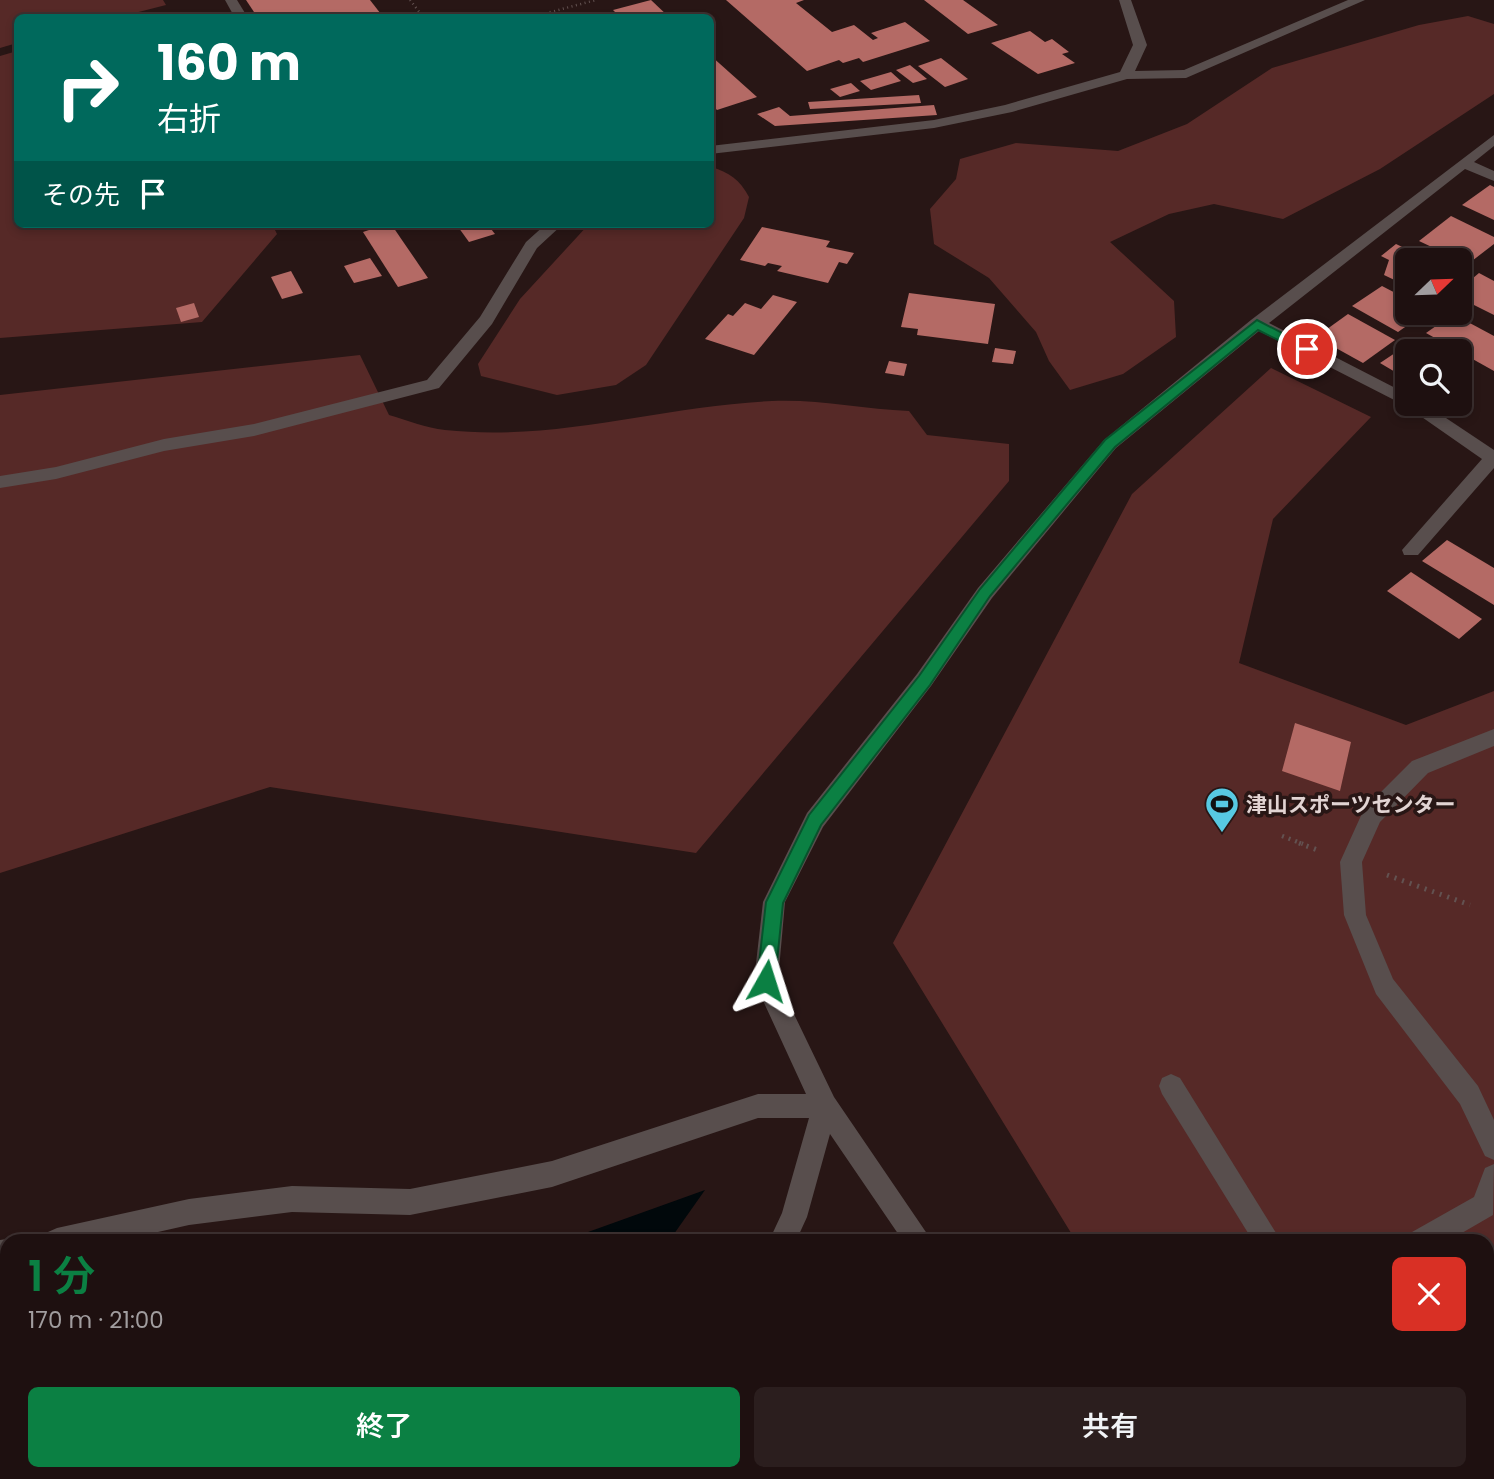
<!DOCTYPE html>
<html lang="ja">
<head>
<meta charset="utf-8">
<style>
  body { margin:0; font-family:Poppins,"Noto Sans JP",sans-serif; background:#2b1e1e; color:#f1f3f6; height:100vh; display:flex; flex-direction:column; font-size:26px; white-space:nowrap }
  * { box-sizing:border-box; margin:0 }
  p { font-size:23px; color:#a19d9f }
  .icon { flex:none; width:38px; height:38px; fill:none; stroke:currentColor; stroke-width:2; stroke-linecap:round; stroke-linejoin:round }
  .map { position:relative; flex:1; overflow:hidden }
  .drawer { position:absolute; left:0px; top:1234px; width:1494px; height:247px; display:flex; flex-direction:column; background:#1e1010; border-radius:21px 21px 0 0; box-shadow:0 4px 10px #0003,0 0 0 2px #3c3030 }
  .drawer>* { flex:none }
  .banner { position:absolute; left:14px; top:14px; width:700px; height:214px; border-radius:10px; box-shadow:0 4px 10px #0003,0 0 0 2px #3c3030; background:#00695c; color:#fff; overflow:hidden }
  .needle { width:46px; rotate:67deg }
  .fabs { position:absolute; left:1395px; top:248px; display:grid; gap:14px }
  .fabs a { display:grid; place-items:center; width:77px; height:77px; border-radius:10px; background:#1e1010; box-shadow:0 4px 10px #0003,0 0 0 2px #3c3030; font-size:35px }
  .pin { position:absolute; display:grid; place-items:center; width:60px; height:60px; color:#fff; margin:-30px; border:4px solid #fff; border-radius:50%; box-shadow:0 2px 7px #0007 }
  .me { position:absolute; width:77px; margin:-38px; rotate:6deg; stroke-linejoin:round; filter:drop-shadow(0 0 5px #0008) }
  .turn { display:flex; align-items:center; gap:24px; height:147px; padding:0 28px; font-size:32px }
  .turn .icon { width:91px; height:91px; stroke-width:2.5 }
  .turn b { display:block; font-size:49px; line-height:60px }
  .then { display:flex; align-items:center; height:66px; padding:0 28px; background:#0003; gap:14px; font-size:26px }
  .round { display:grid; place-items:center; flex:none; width:74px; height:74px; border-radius:10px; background:#2b1e1e }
  .overview { display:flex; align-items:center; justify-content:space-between; height:119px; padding:0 28px }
  h1 { font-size:42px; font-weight:600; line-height:52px; color:#0b8043 }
  .cta { display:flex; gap:14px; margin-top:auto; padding:14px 28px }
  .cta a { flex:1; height:80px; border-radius:10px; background:#0b8043; color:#fff; font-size:28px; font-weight:600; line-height:80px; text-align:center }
  .cta a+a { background:#2b1e1e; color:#f1f3f6 }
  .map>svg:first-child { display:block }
  .green { fill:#562927 }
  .water { fill:#01080b }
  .building { fill:#b46a65 }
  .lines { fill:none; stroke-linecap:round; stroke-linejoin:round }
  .street-tunnel { stroke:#443232; stroke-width:25; stroke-dasharray:25 13; stroke-linecap:butt }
  .path-far2 { stroke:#635251; stroke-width:2.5; stroke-dasharray:1 3.5; stroke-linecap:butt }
  .path-far1 { stroke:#635251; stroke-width:4.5; stroke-dasharray:2 5; stroke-linecap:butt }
  .path { stroke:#635251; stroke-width:5; stroke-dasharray:2 6; stroke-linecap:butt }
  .lane { fill:#584e4d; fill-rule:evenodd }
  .street { fill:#584e4d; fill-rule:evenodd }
  .secondary { fill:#7a6a68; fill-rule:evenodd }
  .route { fill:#0b8043; stroke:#07532c; stroke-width:2 }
  .labels { text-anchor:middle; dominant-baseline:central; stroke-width:7; stroke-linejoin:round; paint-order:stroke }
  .poi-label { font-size:21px; font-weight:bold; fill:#e2d4d3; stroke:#281615; text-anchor:start }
</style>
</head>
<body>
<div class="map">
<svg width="1494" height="1479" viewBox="0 0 1494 1479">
  <rect width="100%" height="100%" fill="#281615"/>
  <g class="green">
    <path d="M0,0H163L166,5L119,17L18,18L17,43L0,48Z"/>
    <path d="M1468,16L1494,24V94L1380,169L1283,219L1214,204L1169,214L1110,242L1174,301L1176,337L1123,374L1070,390L1049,361L1036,332L989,278L934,244L930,209L956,179L960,159L1016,143L1118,151L1187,124L1272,68L1419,25Z"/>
    <path d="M17,51L18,224H272L277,234L202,322L0,338V56Z"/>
    <path d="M711,167C729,172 740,180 749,197L744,218L646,365L616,385L557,395L481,376L478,364L520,299L589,224H710Z"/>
    <path d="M360,355L389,415C407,420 426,428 445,430C558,442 661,406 772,401C818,399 863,409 909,411L927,435L1009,444V481L696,853L270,787L0,873V395Z"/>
    <path d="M1271,368L1371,417L1273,519L1239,663L1406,725L1494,691V1479H1223L1219,1474H1488V1241H1076L893,943L1132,494Z"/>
  </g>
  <g class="water">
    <path d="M705,1190L669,1241H563Z"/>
    <path d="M7,1337V1474H469L460,1479H0V1339Z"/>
  </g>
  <g class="building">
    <path d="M246,0H370L384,18H258Z"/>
    <path d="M651,0L670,18H621L613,10Z"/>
    <path d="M726,0H804L796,3L832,32L854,25L873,40L878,38L871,33L905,22L930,41L863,62L859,58L843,63L839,60L807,71Z"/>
    <path d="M924,0H963L998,25L968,34Z"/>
    <path d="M1030,31L1045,42L1052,39L1069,52L1062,54L1075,63L1038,74L991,43Z"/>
    <path d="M710,55L757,97L717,110L710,103Z"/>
    <path d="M941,58L968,79L945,87L918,66Z"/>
    <path d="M910,65L927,79L913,83L896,70Z"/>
    <path d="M891,72L901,81L871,90L860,81Z"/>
    <path d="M851,83L860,91L840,97L830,89Z"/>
    <path d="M919,95L921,103L810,109L808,102Z"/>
    <path d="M934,105L937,115L775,126L757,114L779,107L790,116Z"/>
    <path d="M1490,185L1494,187V220L1462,205Z"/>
    <path d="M1451,216L1494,237V244L1468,264L1419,241Z"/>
    <path d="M387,224H391L428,278L398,287L363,232Z"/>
    <path d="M456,224H487L495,234L469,242Z"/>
    <path d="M762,227L830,241L826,247L854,253L847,264L839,262L828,283L777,271L782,266L768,263L765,266L740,260Z"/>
    <path d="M1396,244L1432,261H1407V286L1384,275L1389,260L1381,256Z"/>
    <path d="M370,258L382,276L354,283L344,266Z"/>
    <path d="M291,271L303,293L282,299L271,277Z"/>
    <path d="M1479,273L1494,281V315L1460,298V289Z"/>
    <path d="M1382,286L1407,299V313H1425L1398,332L1352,306Z"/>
    <path d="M909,293L995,304L988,344L917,335L918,329L901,327Z"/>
    <path d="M773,295L797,302L754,355L705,339L728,314L733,316L745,303L761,309Z"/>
    <path d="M194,303L199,317L181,322L176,308Z"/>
    <path d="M1348,314L1395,340L1363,363L1316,337Z"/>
    <path d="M1453,314L1494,336V371L1426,333Z"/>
    <path d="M1407,345L1419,352H1407V379L1380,363Z"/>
    <path d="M995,348L1016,351L1013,364L992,362Z"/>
    <path d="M889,361L907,364L904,376L885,373Z"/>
    <path d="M1447,540L1494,568V605L1422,561Z"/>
    <path d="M1411,572L1482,619L1459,639L1387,591Z"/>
    <path d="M1295,723L1351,742L1340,791L1282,771Z"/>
  </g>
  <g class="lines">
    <path class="street-tunnel" d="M1080,1474L1084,1479"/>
    <g class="path-far2">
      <path d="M410,0L424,18"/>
      <path d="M528,18L596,0"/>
    </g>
    <path class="path-far1" d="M1282,836L1303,844"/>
    <g class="path">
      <path d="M1299,843L1320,851"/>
      <path d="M1387,875L1470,905"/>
      <path d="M1488,1370L1494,1379"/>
      <path d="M1424,1474L1426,1479"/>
    </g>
    <g class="lane">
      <path d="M225,0H237L248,18H235Z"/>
      <path d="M1494,729V746L1428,773L1380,822L1362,862L1366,915L1393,979L1478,1086L1494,1120V1160L1485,1156L1460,1104L1376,994L1344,915L1340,862L1364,809L1412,761Z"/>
      <path d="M1171,1074L1180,1078L1281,1241H1253L1162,1094L1159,1086L1162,1078Z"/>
      <path d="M1494,1164L1493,1215L1448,1241H1408L1412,1232L1474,1197L1485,1168Z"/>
    </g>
    <g class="street">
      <path d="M1119,0H1131L1147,45L1135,71L1184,70L1348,0H1365L1186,78L1127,79L1012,112L934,128L710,154V146L934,120L1005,105L1120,72L1133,45Z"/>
      <path d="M1494,135V146L1474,162L1494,171V181L1465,169L1269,323L1407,394V404H1425L1494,450V468L1418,555H1404L1402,550L1482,459L1406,406L1259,331L1116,448L992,598L931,686L823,827L785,902L778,981L834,1097L932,1241H903L830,1134L807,1217L796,1241H769L782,1213L809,1118H758L552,1187L410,1215L292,1212L189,1225L118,1241H44L48,1232L57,1228L189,1199L292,1186L410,1189L552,1161L758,1094H806L754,981L763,902L807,813L917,674L978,588L1104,440L1251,320Z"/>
      <path d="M546,224H563L537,248L492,324L439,388L254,436L164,451L56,479L0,488V476L56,467L164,439L254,424L427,380L480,317L526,242Z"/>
      <path d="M7,1239L12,1241H7V1265L0,1266V1240Z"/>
      <path d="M648,1474H678L676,1479H645Z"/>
    </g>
    <path class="secondary" d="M960,1474H997L995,1479H957Z"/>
  </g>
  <path class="route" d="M1257,320L1313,349L1307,353L1302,352L1258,330L1115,447L990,596L930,685L821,825L783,903L775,981L772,987L766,989L760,987L757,981L766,902L809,815L919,676L980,589L1105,440Z"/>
  <defs>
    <g id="stadium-pin" transform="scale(1.75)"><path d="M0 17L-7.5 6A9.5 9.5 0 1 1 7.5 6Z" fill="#57c9e2" stroke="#281615"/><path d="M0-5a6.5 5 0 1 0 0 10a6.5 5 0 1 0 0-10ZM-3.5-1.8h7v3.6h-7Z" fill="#111"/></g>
  </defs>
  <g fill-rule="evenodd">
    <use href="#stadium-pin" x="1222" y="804"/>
  </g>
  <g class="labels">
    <g class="poi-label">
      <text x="1246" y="804">津山スポーツセンター</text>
    </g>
  </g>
</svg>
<div class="fabs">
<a><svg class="needle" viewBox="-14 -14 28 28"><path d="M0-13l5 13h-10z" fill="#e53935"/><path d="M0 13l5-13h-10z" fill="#a19d9f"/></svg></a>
<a><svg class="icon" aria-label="search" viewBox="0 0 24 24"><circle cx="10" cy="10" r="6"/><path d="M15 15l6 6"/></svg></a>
</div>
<div class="pin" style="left:1307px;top:349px;background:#d93025"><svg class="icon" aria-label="arrive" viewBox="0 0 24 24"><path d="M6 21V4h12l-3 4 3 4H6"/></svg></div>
<svg class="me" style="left:766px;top:981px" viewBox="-20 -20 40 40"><path d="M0-17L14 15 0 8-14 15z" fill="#0b8043" stroke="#fff" stroke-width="4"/></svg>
<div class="banner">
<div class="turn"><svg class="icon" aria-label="right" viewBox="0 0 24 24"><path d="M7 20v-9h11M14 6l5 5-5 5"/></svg><div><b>160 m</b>右折</div></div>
<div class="then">その先<svg class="icon" aria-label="arrive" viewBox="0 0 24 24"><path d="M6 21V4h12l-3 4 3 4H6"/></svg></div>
</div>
<section class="drawer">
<div class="overview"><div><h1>1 分</h1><p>170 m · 21:00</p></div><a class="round" style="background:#d93025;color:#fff"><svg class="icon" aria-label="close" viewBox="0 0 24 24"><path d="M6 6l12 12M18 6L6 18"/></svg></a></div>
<div class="cta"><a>終了</a><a>共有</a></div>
</section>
</div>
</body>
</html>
